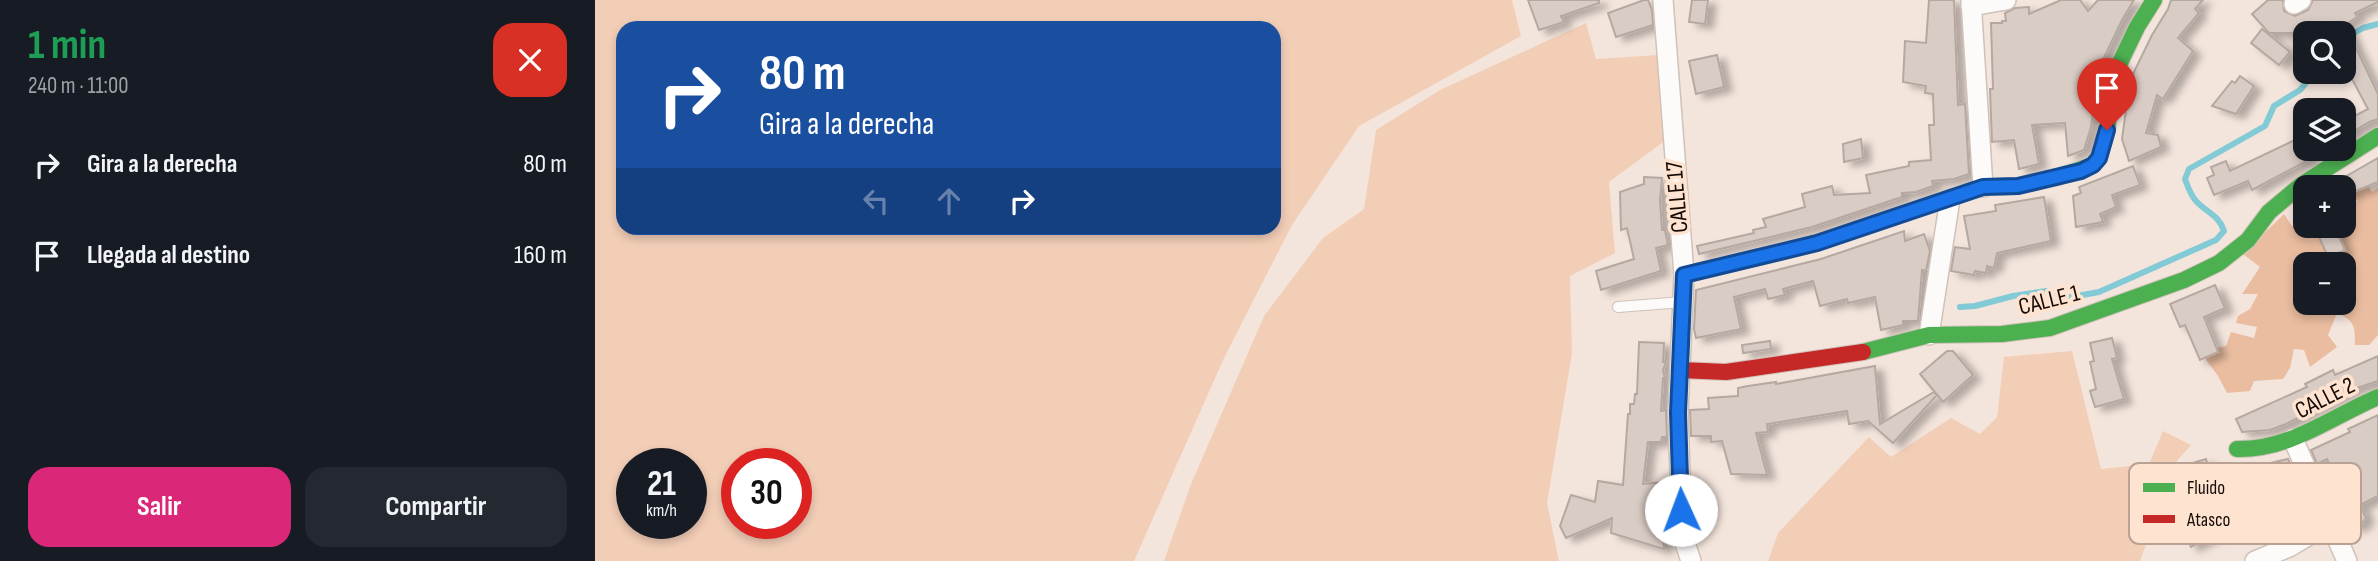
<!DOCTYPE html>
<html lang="es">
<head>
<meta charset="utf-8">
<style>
  body { margin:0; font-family:"Sofia Sans Condensed",sans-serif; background:#242831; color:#f1f3f6; height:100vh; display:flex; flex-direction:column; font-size:26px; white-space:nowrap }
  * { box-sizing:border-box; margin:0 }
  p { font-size:23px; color:#9ea1a6 }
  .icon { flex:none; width:38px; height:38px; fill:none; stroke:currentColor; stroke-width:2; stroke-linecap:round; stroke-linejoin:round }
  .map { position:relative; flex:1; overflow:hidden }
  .sheet { display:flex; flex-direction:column; background:#171b24; width:595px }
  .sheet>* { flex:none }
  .banner { position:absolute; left:21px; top:21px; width:665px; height:214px; border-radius:21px; box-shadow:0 4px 10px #0003; background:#1a4fa0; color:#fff; overflow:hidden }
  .controls { position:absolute; left:1698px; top:21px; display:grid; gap:14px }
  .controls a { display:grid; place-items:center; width:63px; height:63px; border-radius:14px; background:#171b24; box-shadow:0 4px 10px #0003; font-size:35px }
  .speed { position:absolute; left:21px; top:448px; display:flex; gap:14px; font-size:35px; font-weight:700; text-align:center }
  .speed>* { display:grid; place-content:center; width:91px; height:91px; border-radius:50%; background:#171b24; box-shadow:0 4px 10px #0003; line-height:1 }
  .speed small { font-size:18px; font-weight:400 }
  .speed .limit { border:10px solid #d22; background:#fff; color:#111 }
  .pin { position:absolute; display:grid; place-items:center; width:60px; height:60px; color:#fff; margin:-72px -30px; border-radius:50% 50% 50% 0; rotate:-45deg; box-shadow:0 0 7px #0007 }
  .pin .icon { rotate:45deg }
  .me { position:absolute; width:77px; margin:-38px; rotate:358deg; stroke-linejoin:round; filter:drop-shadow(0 0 5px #0008) }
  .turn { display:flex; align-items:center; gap:24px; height:147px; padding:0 28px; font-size:32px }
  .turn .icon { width:91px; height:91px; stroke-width:2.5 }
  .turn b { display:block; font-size:49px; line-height:60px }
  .lanes { display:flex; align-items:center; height:66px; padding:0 28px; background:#0003; justify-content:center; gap:35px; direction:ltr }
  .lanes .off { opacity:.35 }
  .round { display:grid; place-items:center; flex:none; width:74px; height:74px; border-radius:21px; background:#242831 }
  .headline { display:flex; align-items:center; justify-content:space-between; height:119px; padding:0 28px }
  h1 { font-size:42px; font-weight:700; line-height:52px; color:#1e9e55 }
  .primary-button { display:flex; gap:14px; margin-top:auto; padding:14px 28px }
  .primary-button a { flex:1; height:80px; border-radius:21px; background:#db2777; color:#fff; font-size:28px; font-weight:700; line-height:80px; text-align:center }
  .primary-button a+a { background:#242831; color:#f1f3f6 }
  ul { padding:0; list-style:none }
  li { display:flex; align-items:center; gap:21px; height:91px; padding:0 28px }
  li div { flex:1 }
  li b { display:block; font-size:26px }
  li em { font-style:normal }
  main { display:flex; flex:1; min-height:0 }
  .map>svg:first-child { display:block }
  .green { fill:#f3ceb7; fill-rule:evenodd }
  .forest { fill:#eabda0; fill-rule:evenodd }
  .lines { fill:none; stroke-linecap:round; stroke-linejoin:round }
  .stream { stroke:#82cad5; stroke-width:6 }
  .building { fill:#d9ccc4; stroke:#b5a8a1; stroke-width:2; filter:url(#shadow) }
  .lane-casing { stroke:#cfc2b9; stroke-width:12 }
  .street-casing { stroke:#cfc2b9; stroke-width:22 }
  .fast-casing { stroke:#cfc2b9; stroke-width:18 }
  .jam-casing { stroke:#cfc2b9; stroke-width:18 }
  .lane { stroke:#fdfbfa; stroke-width:10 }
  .street { stroke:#fdfbfa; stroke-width:19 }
  .fast { stroke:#4caf50; stroke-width:16 }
  .jam { stroke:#c62828; stroke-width:16 }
  .route-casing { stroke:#114b97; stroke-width:18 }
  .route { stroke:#1a73e8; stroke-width:12 }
  .labels { text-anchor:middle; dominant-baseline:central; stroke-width:7; stroke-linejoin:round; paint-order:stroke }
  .street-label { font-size:24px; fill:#150a04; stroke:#ffe3d1 }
  .key { fill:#ffe3d1; stroke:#b9a294; stroke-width:2 }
  .key-label { font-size:19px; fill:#150a04 }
</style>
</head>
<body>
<main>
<section class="sheet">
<div class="headline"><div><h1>1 min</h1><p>240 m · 11:00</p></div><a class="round" style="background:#d93025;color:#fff"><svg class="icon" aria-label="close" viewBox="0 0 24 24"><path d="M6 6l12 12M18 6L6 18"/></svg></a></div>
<ul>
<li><svg class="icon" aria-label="right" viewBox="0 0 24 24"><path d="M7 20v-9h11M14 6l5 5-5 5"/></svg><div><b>Gira a la derecha</b></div><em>80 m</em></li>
<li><svg class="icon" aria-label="arrive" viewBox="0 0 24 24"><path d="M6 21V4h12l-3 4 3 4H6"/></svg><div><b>Llegada al destino</b></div><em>160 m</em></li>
</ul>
<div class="primary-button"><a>Salir</a><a>Compartir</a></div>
</section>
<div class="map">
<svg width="1783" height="561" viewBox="0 0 1783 561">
  <defs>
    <filter id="shadow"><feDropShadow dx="8" dy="4.5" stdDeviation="3.5" flood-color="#0004"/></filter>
  </defs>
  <rect width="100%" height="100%" fill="#f4e5dc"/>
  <g class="green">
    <path d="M0,0H917L926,36L764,126L697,225L629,358L539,561H0ZM28,28H679V228H28ZM37,464H96V523H37ZM142,464H201V523H142Z"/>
    <path d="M991,23L1001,59L1063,55L1071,140L1014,182L1020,253L975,276L977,353L952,503L964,561H569L596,484L669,316L728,238L769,209L781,130L845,90Z"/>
    <path d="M1477,351L1506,469L1554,464L1568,431L1596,445L1582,461L1545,561H1173L1183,533L1274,437L1296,457L1356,418L1385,434L1402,417L1409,357Z"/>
  </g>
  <path class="forest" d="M1773,185L1777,192L1783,188V335L1774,345H1760C1760,326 1760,321 1742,313L1733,335L1742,347L1715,367L1709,350L1699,349L1695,368L1688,379L1659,381L1655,391L1632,393L1623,376L1609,357L1621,348L1631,346L1636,332L1659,338L1662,327L1641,323L1643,316L1655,309L1663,294H1647L1665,267L1648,254L1689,214L1697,226L1712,230L1735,241L1751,233L1748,213L1763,201L1754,192ZM1710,264H1748V303H1710Z"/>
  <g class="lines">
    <g class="stream">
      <path d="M1750,38L1768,28L1783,24"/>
      <path d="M1365,307L1380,306L1418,296L1451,291L1471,298L1504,292L1621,240L1629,231C1624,215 1612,213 1601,201C1595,194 1593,187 1590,179L1594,169L1670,126L1679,106L1705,90L1720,72"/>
    </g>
  </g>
  <g class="building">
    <path d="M933,0H1004V3L966,16L969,22L944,30Z"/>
    <path d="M1049,0H1053L1057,10L1058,25L1021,37L1013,13Z"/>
    <path d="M1097,0H1113L1110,24L1094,22Z"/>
    <path d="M1334,0H1359L1363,105L1370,104L1374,174L1359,179L1337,181L1338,186L1321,192L1307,193V197L1217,227L1104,254L1102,246L1159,233L1158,230L1171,227L1168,219L1210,207L1207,194L1237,186L1239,195L1275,193L1271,175L1314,166V162L1336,160L1334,125H1339L1338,94L1330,93L1331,86L1308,82L1310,41L1331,43Z"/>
    <path d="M1466,0H1485L1493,11L1503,0H1539L1527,20L1504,68L1496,127L1489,150L1473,156L1470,123L1437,125L1444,164L1424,169L1419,140L1397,142L1395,89H1398L1396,23H1407V21H1411L1410,13L1420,8L1434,7V14Z"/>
    <path d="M1576,0H1608L1600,9L1604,13L1583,38L1598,51L1568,99L1562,95L1551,133L1563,135L1566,147L1534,161L1527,139L1535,80L1557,35L1573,9Z"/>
    <path d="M1673,0H1688L1689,11L1700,16L1713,10L1718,0H1783V2L1760,13L1762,17L1750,25L1783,94V119L1774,122L1748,138V122L1773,109L1748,62V33H1674L1657,14Z"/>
    <path d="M1667,29L1695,52L1684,65L1656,43Z"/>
    <path d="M1122,55L1129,87L1101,94L1094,61Z"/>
    <path d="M1645,76L1659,86L1641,114L1617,106L1637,81L1640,83Z"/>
    <path d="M1706,137L1710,149H1712L1717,158L1657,190L1653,181L1619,195L1612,178L1619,175L1616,167L1631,161L1635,171Z"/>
    <path d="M1266,139L1268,158L1249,162L1248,144Z"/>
    <path d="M1783,158V182L1748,196V178Z"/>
    <path d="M1538,166L1545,185L1517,195L1521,207L1505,214L1508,222L1481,227L1478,196L1486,193L1484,187Z"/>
    <path d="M1049,177L1067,178L1065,201L1067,230H1070L1073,245L1061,248L1066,271L1006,290L1001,271L1039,259L1032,228L1026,230L1025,192L1049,184Z"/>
    <path d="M1449,197L1456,241L1402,253L1399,268L1392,266L1391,273L1380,271L1379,275L1356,271L1360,247L1375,249L1369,216L1401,211L1400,205Z"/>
    <path d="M1719,226H1739L1750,250L1733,257Z"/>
    <path d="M1309,231L1310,241L1329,234L1335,251L1331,271L1327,270L1323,321H1308V325L1286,330L1280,297L1253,303L1252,299L1225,306L1218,281L1188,289L1190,295L1173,299L1170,289L1139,297L1146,329L1101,338L1099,329L1101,290L1226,259Z"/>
    <path d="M1620,285L1630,308L1609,317L1623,352L1605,360L1590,325L1585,327L1575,304Z"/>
    <path d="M1517,338L1522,358L1517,359L1529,399L1500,407L1495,391L1501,389L1495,362L1499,361L1495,343Z"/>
    <path d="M1175,341L1176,349L1148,353L1147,345Z"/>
    <path d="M1044,342L1069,343L1068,362H1071L1068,370L1070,378H1068L1066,411L1071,410L1072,437H1067L1066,442H1053L1048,484L1070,482L1071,499L1064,500L1069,549L1016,533L1017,518L971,538L965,526L976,495L1000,502L1003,481L1028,485L1033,414H1035V404H1039L1040,394H1042Z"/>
    <path d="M1352,351H1358L1378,375L1348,402L1325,374Z"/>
    <path d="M1783,356V381L1759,389L1691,424L1675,430L1647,432L1641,419L1712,387L1710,384L1738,370L1740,375Z"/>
    <path d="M1280,366L1285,424L1339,392L1342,395L1298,443L1273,421L1254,424L1252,411L1172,424L1173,432L1161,433L1172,475L1136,474L1127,441L1116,442V436H1096L1095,410L1114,409L1113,398L1143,396V388L1153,386L1181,382V384Z"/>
    <path d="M1783,415V496L1765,505L1771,518L1765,526H1756L1736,487L1744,483L1732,459L1722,464L1716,450L1755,432L1753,429Z"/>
    <path d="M1611,459L1619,487L1632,509L1619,515L1627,531L1596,547L1582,517L1591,513L1586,500L1593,497L1584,467Z"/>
    <path d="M1693,459L1700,475L1659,496L1647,473L1651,471L1649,469Z"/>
  </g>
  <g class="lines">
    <g class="lane-casing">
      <path id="lane" d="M1023,307L1088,302"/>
    </g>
    <g class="street-casing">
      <g id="street">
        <path d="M1068,0L1089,275L1083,413L1087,534L1096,561"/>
        <path d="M1376,0L1388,187"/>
        <path d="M1699,4L1706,0"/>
        <path d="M1376,6L1411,0"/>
        <path d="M1334,335L1355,199"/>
        <path d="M1698,439L1752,561"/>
        <path d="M1660,561L1694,547L1736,522"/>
      </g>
    </g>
    <g class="fast-casing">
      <g id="fast">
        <path d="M1089,275L1222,243L1388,187L1423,186L1463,177L1498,165L1504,158L1512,130L1519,75L1542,27L1559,0"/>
        <path d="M1268,352L1334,335L1407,334L1455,328L1589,280L1624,263L1653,240L1674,212L1706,185L1783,136"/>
        <path d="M1642,449C1695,450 1736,417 1783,397"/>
      </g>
    </g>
    <g class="jam-casing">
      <path id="jam" d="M1085,370L1131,372L1268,352"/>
    </g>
    <use href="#lane" class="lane"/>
    <use href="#street" class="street"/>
    <use href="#fast" class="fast"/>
    <use href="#jam" class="jam"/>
  </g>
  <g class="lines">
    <g class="route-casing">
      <path id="route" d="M1086,510L1083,413L1089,275L1222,243L1388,187L1423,186L1486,171L1498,165L1504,158L1512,130"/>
    </g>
    <use href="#route" class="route"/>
  </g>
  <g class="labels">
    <g class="street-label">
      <text transform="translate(1082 197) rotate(-95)">CALLE 17</text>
      <text transform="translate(1454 300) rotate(-14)">CALLE 1</text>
      <text transform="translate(1730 398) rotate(-27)">CALLE 2</text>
    </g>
  </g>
  <rect x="1534" y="463" width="232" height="81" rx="10" class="key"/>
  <rect x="1548" y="483" width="32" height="9" fill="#4caf50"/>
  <rect x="1548" y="515" width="32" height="8" fill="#c62828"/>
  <g class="key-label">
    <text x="1592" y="494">Fluido</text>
    <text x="1592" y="526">Atasco</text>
  </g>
</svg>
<div class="controls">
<a><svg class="icon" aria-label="search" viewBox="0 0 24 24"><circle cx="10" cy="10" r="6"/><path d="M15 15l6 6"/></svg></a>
<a><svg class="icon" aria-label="layers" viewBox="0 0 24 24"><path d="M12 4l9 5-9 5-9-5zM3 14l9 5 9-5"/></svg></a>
<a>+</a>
<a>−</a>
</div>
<div class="speed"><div>21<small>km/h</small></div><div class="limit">30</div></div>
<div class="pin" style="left:1512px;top:130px;background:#d93025"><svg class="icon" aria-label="arrive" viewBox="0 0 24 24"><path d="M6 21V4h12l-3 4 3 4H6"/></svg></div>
<svg class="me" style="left:1086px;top:510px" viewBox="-20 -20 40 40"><circle r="19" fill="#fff"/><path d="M0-13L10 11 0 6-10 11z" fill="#1a73e8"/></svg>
<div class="banner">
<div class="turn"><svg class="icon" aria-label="right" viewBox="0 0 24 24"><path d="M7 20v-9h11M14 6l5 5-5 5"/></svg><div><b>80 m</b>Gira a la derecha</div></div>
<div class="lanes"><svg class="icon off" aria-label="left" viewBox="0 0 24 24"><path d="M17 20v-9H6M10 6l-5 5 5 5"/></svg><svg class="icon off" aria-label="ahead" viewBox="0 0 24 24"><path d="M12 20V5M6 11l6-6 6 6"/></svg><svg class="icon" aria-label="right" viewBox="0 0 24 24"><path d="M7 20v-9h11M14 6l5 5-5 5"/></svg></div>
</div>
</div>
</main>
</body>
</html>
